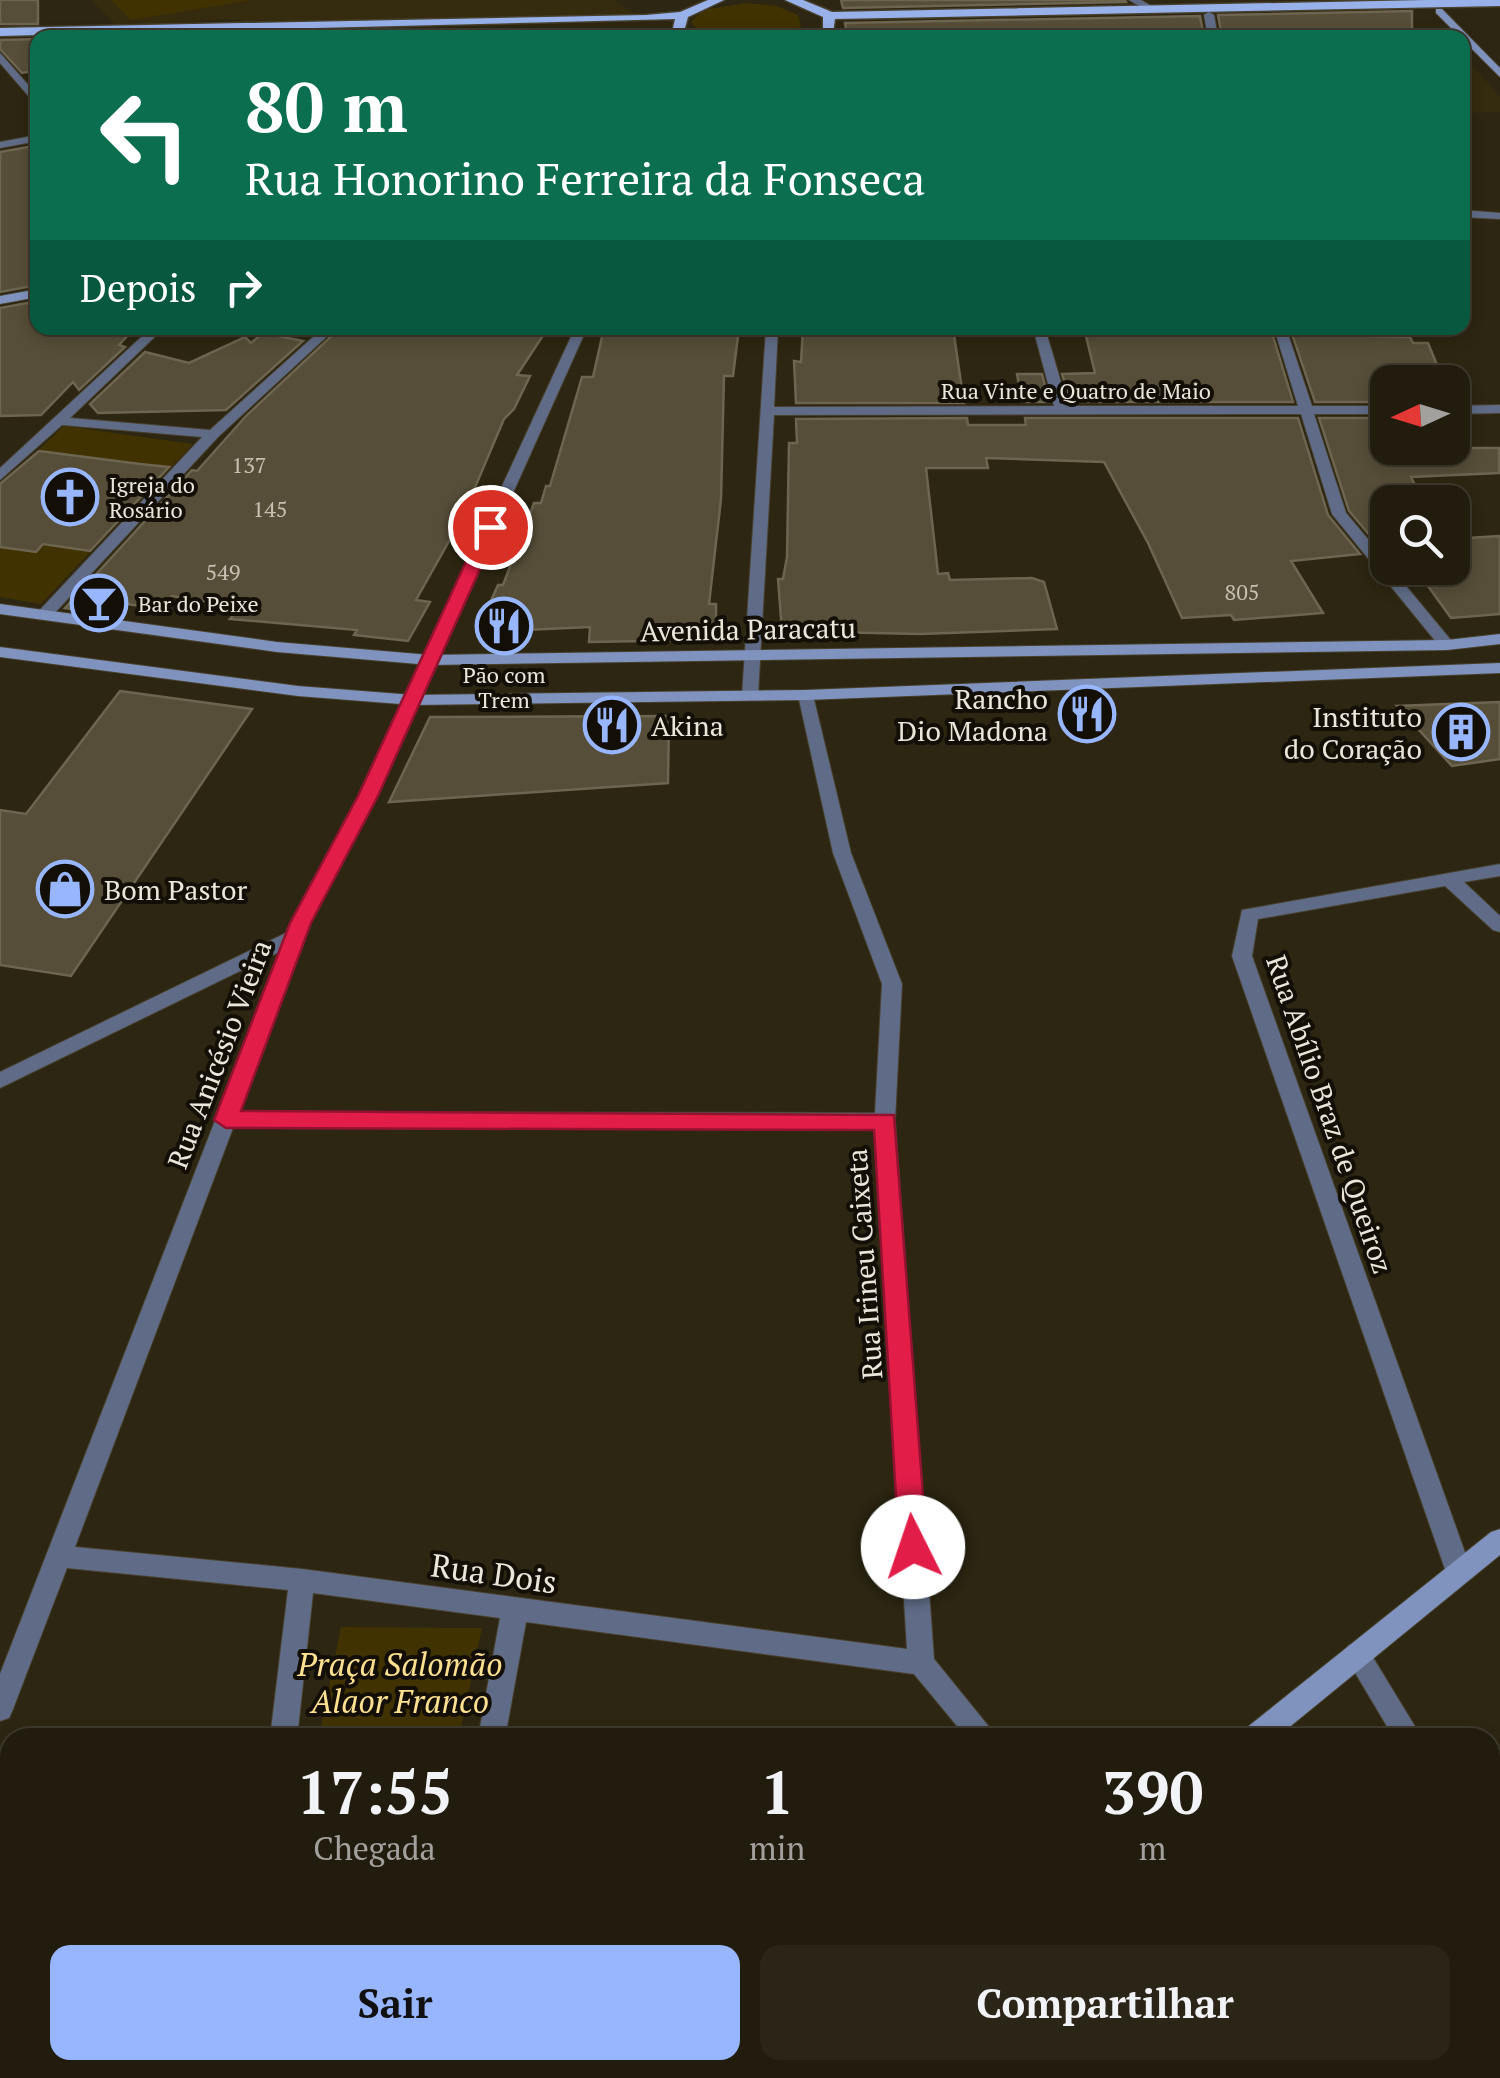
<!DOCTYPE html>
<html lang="pt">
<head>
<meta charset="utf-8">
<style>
  body { margin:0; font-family:"PT Serif",serif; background:#2a2517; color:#f1f3f6; height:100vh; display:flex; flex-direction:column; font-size:38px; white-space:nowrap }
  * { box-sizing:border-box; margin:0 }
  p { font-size:32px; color:#a2a19e }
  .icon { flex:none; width:55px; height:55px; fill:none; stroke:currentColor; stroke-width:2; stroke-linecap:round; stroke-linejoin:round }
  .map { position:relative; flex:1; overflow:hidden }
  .side { position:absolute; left:0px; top:1728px; width:1500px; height:352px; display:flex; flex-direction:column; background:#221c0e; border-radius:30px 30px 0 0; box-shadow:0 5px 15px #0003,0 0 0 2px #3f3a2e }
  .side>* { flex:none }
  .guide { position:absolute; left:30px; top:30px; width:1440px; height:305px; border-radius:20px; box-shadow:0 5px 15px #0003,0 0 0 2px #3f3a2e; background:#0b6e4f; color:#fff; overflow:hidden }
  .needle { width:65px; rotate:266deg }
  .controls { position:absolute; left:1370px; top:365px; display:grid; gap:20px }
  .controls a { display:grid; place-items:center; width:100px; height:100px; border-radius:20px; background:#221c0e; box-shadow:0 5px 15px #0003,0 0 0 2px #3f3a2e; font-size:50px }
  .pin { position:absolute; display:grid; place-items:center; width:85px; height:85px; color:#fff; margin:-42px; border:5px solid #fff; border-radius:50%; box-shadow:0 2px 10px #0007 }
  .me { position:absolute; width:110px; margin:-55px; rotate:356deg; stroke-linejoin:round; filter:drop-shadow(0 0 8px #0008) }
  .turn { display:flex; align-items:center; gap:35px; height:210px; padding:0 50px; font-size:45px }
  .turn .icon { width:130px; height:130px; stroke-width:2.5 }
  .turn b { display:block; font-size:70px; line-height:85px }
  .then { display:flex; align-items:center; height:95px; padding:0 50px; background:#0003; gap:20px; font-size:38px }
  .eta { display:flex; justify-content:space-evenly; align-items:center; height:170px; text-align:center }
  .eta b { font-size:60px; font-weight:800; line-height:70px }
  .button { display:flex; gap:20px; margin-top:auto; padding:20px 50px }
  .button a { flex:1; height:115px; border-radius:20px; background:#97b6fd; color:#111; font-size:40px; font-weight:800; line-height:115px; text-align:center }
  .button a+a { background:#2a2517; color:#f1f3f6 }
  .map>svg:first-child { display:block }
  .built { fill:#352b0f }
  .green { fill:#413201 }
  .building { fill:#564e38; stroke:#6d654f; stroke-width:2.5 }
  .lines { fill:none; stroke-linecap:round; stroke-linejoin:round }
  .street-casing { stroke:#47412e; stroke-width:2 }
  .secondary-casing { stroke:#47412e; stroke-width:2 }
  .primary-casing { stroke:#47412e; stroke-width:3 }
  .street { fill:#606c87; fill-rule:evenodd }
  .secondary { fill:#8093be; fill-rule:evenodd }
  .primary { fill:#98b1e9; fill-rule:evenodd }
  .route { fill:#e11d48; stroke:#92132f; stroke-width:2.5 }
  .labels { text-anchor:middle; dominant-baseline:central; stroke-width:8; stroke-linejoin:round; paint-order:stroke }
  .far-street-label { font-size:22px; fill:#eae6d9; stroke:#130f07 }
  .number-label { font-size:22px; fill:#c5c0b1 }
  .far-poi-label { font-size:22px; fill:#eae6d9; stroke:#130f07; text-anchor:start }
  .street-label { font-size:28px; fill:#eae6d9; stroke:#130f07 }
  .poi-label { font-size:28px; fill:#eae6d9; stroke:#130f07; text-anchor:end }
  .near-street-label { font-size:32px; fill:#eae6d9; stroke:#130f07 }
  .near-park-label { font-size:32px; font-style:italic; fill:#fde090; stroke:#130f07 }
</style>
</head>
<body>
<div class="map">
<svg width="1500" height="2078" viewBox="0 0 1500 2078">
  <rect width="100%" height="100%" fill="#2d2612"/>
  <g class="built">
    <path d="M92,0H615L635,14L262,24L227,19L117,27Z"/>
    <path d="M1463,55L1500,97V112L1470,113L1471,188L1463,187Z"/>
  </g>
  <g class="green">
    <path d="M111,0H251L131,20Z"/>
    <path d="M747,3L777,6L798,15L801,26C779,44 707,48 691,22L703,10Z"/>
    <path d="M64,426L193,444L41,604L0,597V487Z"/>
    <path d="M341,1627L482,1628L459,1737H319Z"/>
  </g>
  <g class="building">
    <rect x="0" y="0" width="38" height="24"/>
    <path d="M841,0H1125L1126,2L843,8Z"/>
    <path d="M1412,11V38L1222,37L1218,15Z"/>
    <path d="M1200,16L1204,37L1197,38H848L845,23Z"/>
    <path d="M38,39V70L22,73L0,49V40Z"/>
    <path d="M33,146L38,153V285L0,292V152Z"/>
    <path d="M38,301V328L129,334L119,345L125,347L79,390L73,382L41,415L0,416V308Z"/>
    <path d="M340,328H548L517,375L530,376L514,409L504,419L462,518L416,600L430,602L408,641L354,635L357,630L230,619L240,607L172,596L162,609L127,604L119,615L65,608L192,470L197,471L246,416Z"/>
    <path d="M604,328H739L733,376H724L721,499L709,604H716V633L706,640L589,642L590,627L477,632L498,585H503L534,503H541L546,486H550L582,377H593Z"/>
    <path d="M803,328H953L964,403H796L794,361L801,362Z"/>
    <path d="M1084,328H1266L1272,333L1293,402H1071L1062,374L1095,373Z"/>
    <path d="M263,333L303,341L226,410L98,413L90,404L145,352L189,363L245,337L251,343Z"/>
    <path d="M1292,334L1410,337L1413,343H1428L1444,382H1388V402H1315Z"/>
    <path d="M1017,374H1042L1049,402H1022Z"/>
    <path d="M967,418L968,425H1026L1025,418H1298L1328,515L1360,554L1291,561L1323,613L1234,620L1231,615L1182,618L1148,543L1104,462L986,458L988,468H926L938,574L948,573L950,580L1032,578L1044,582L1057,629L920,634L782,631L778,579H783L787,557L789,443H797L796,419Z"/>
    <path d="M1319,418H1388V448H1499V473L1411,477L1423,502H1388V552H1384L1349,511Z"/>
    <path d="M39,451L140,464L169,467L90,551L43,544L36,552L0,547V484Z"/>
    <path d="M1500,536V614L1451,618L1415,568H1452V539Z"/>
    <path d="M120,691L252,709L71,976L0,965V810L26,814Z"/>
    <path d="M1500,702V759L1452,766L1397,706Z"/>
    <path d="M669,716L668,783L389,802L430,717Z"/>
  </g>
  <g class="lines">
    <g class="street-casing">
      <g id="street">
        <path d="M1129,0H1141L1158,10L1150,12Z"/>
        <path d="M1209,12L1214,15L1218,38H1208L1204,15Z"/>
        <path d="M315,30L324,38H313L310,33Z"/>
        <path d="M0,53L38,96V107L0,63Z"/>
        <path d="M38,135V141L0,148V142Z"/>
        <path d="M1462,210L1500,213V219L1462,217Z"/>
        <path d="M151,328H164L70,418L210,430L323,328H336L218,437L50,618H38V612L202,437L62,425L0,480V468Z"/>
        <path d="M575,328H587L377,796L310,923L239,1112L875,1113L882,984L833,853L798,695L806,690L812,691L851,853L902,984L895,1121L934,1659L998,1738H967L914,1674L526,1622L505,1738H478L500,1618L313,1593L297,1738H270L288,1590L67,1568L13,1709L9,1718L0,1721V1674L281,951L0,1088V1072L288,932L359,796ZM233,1128L875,1129L907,1649L302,1569L75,1547Z"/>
        <path d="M766,328H778L774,407L1054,406L1033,328H1045L1068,406H1298L1274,328H1286L1312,406H1388V414H1314L1346,513L1388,563V568H1391L1455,645L1447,650L1441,648L1332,514L1301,414L774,415L758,696L756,700H744L742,696Z"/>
        <path d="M1500,405V413L1452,414V406Z"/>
        <path d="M1500,864V876L1464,882L1500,916V932L1493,930L1445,886L1258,919L1252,956L1472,1572L1468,1580L1459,1583L1450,1580L1446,1572L1232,956L1242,910Z"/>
        <path d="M1357,1642L1366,1646L1422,1738H1394L1344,1654L1348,1646Z"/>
        <path d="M1490,1855L1500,1859V1899L1490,1895Z"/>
        <path d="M1171,2070H1201L1204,2078H1174Z"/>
      </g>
    </g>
    <g class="secondary-casing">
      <g id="secondary">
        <path d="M1436,9H1442L1500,68V77L1436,13Z"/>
        <path d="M38,289V297L0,304V296Z"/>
        <path d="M0,604L277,642L430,655L1447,640L1500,634V644L1447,650L430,665L277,652L0,614Z"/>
        <path d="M0,647L298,686L413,695L806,690L1500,663V673L806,700L413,705L298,696L0,657Z"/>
        <path d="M1500,1529V1555L1276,1738H1242L1245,1729L1491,1532Z"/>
        <path d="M862,2070H896L893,2078H859Z"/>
      </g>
    </g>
    <g class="primary-casing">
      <g id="primary">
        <path d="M708,0H724L688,17L685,28L679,32L673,28L675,19L0,36V28L646,15L680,12Z"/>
        <path d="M785,0H803L832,12L1425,0H1500V6L835,19L833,33L809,38L823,28V17Z"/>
      </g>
    </g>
    <use href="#street" class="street"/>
    <use href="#secondary" class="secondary"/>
    <use href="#primary" class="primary"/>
  </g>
  <path class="route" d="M490,522L499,527L378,796L311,923L241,1111L894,1115L927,1547L923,1556L913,1559L903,1556L899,1547L874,1130L226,1128L214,1120L290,923L358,796L482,527Z"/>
  <defs>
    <g id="church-ring" transform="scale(2.875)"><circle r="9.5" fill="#130f07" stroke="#97b6fd" stroke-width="1.5"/><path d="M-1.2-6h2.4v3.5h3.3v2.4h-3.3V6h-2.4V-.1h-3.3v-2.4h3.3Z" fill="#97b6fd"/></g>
    <g id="bar-ring" transform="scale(2.875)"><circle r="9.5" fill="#130f07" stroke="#97b6fd" stroke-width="1.5"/><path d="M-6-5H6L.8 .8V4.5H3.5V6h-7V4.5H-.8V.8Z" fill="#97b6fd"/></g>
    <g id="restaurant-ring" transform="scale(2.875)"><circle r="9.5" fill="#130f07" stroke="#97b6fd" stroke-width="1.5"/><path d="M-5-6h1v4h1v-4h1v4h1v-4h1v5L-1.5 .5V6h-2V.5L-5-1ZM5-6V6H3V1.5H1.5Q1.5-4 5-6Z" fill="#97b6fd"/></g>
    <g id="building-ring" transform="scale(2.875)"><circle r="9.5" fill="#130f07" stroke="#97b6fd" stroke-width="1.5"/><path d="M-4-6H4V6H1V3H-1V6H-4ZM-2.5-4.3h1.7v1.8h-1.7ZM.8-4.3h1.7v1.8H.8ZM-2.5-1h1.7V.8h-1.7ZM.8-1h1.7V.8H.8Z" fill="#97b6fd"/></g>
    <g id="shop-ring" transform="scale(2.875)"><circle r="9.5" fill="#130f07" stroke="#97b6fd" stroke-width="1.5"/><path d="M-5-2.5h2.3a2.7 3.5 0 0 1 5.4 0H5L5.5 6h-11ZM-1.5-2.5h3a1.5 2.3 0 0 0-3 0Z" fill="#97b6fd"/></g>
  </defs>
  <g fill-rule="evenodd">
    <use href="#church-ring" x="70" y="497"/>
    <use href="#bar-ring" x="99" y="603"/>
    <use href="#restaurant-ring" x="504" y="626"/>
    <use href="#restaurant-ring" x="1087" y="714"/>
    <use href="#restaurant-ring" x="612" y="725"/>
    <use href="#building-ring" x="1461" y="732"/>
    <use href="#shop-ring" x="65" y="889"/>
  </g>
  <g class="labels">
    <g class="far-street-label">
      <text x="1076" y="390">Rua Vinte e Quatro de Maio</text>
    </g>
    <g class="number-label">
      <text x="249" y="464">137</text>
      <text x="270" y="508">145</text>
      <text x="223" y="571">549</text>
      <text x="1242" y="591">805</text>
    </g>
    <g class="far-poi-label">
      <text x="109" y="484">Igreja do<tspan x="109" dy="25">Rosário</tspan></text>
      <text x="138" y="603">Bar do Peixe</text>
      <text x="504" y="674" text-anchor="middle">Pão com<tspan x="504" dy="25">Trem</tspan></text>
    </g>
    <g class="street-label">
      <text transform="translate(748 629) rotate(-1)">Avenida Paracatu</text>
      <text transform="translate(219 1054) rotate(-69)">Rua Anicésio Vieira</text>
      <text transform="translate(1330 1114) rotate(71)">Rua Abílio Braz de Queiroz</text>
      <text transform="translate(864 1264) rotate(-94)">Rua Irineu Caixeta</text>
    </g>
    <g class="poi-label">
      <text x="1048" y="698">Rancho<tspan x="1048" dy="32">Dio Madona</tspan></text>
      <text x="1422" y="716">Instituto<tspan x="1422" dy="32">do Coração</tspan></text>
      <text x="651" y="725" text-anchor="start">Akina</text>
      <text x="104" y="889" text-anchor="start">Bom Pastor</text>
    </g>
    <g class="near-street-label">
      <text transform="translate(494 1573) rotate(8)">Rua Dois</text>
    </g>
    <g class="near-park-label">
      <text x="400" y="1664">Praça Salomão<tspan x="400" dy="37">Alaor Franco</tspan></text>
    </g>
  </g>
</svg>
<div class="controls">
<a><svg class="needle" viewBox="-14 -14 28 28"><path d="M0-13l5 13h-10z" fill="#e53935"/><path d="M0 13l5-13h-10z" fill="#a2a19e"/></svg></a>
<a><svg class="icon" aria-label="search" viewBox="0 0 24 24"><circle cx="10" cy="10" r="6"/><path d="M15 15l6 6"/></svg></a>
</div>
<div class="pin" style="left:490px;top:527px;background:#d93025"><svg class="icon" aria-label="arrive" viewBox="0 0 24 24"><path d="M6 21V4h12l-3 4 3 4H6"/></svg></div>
<svg class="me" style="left:913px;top:1547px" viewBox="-20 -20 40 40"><circle r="19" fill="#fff"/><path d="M0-13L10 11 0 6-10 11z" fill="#e11d48"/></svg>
<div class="guide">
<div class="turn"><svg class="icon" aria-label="left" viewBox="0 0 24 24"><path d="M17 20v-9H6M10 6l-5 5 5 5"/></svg><div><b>80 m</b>Rua Honorino Ferreira da Fonseca</div></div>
<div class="then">Depois<svg class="icon" aria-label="right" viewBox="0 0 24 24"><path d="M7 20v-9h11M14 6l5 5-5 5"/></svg></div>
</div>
<section class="side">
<div class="eta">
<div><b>17:55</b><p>Chegada</p></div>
<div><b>1</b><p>min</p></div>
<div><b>390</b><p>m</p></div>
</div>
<div class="button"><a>Sair</a><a>Compartilhar</a></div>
</section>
</div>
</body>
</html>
